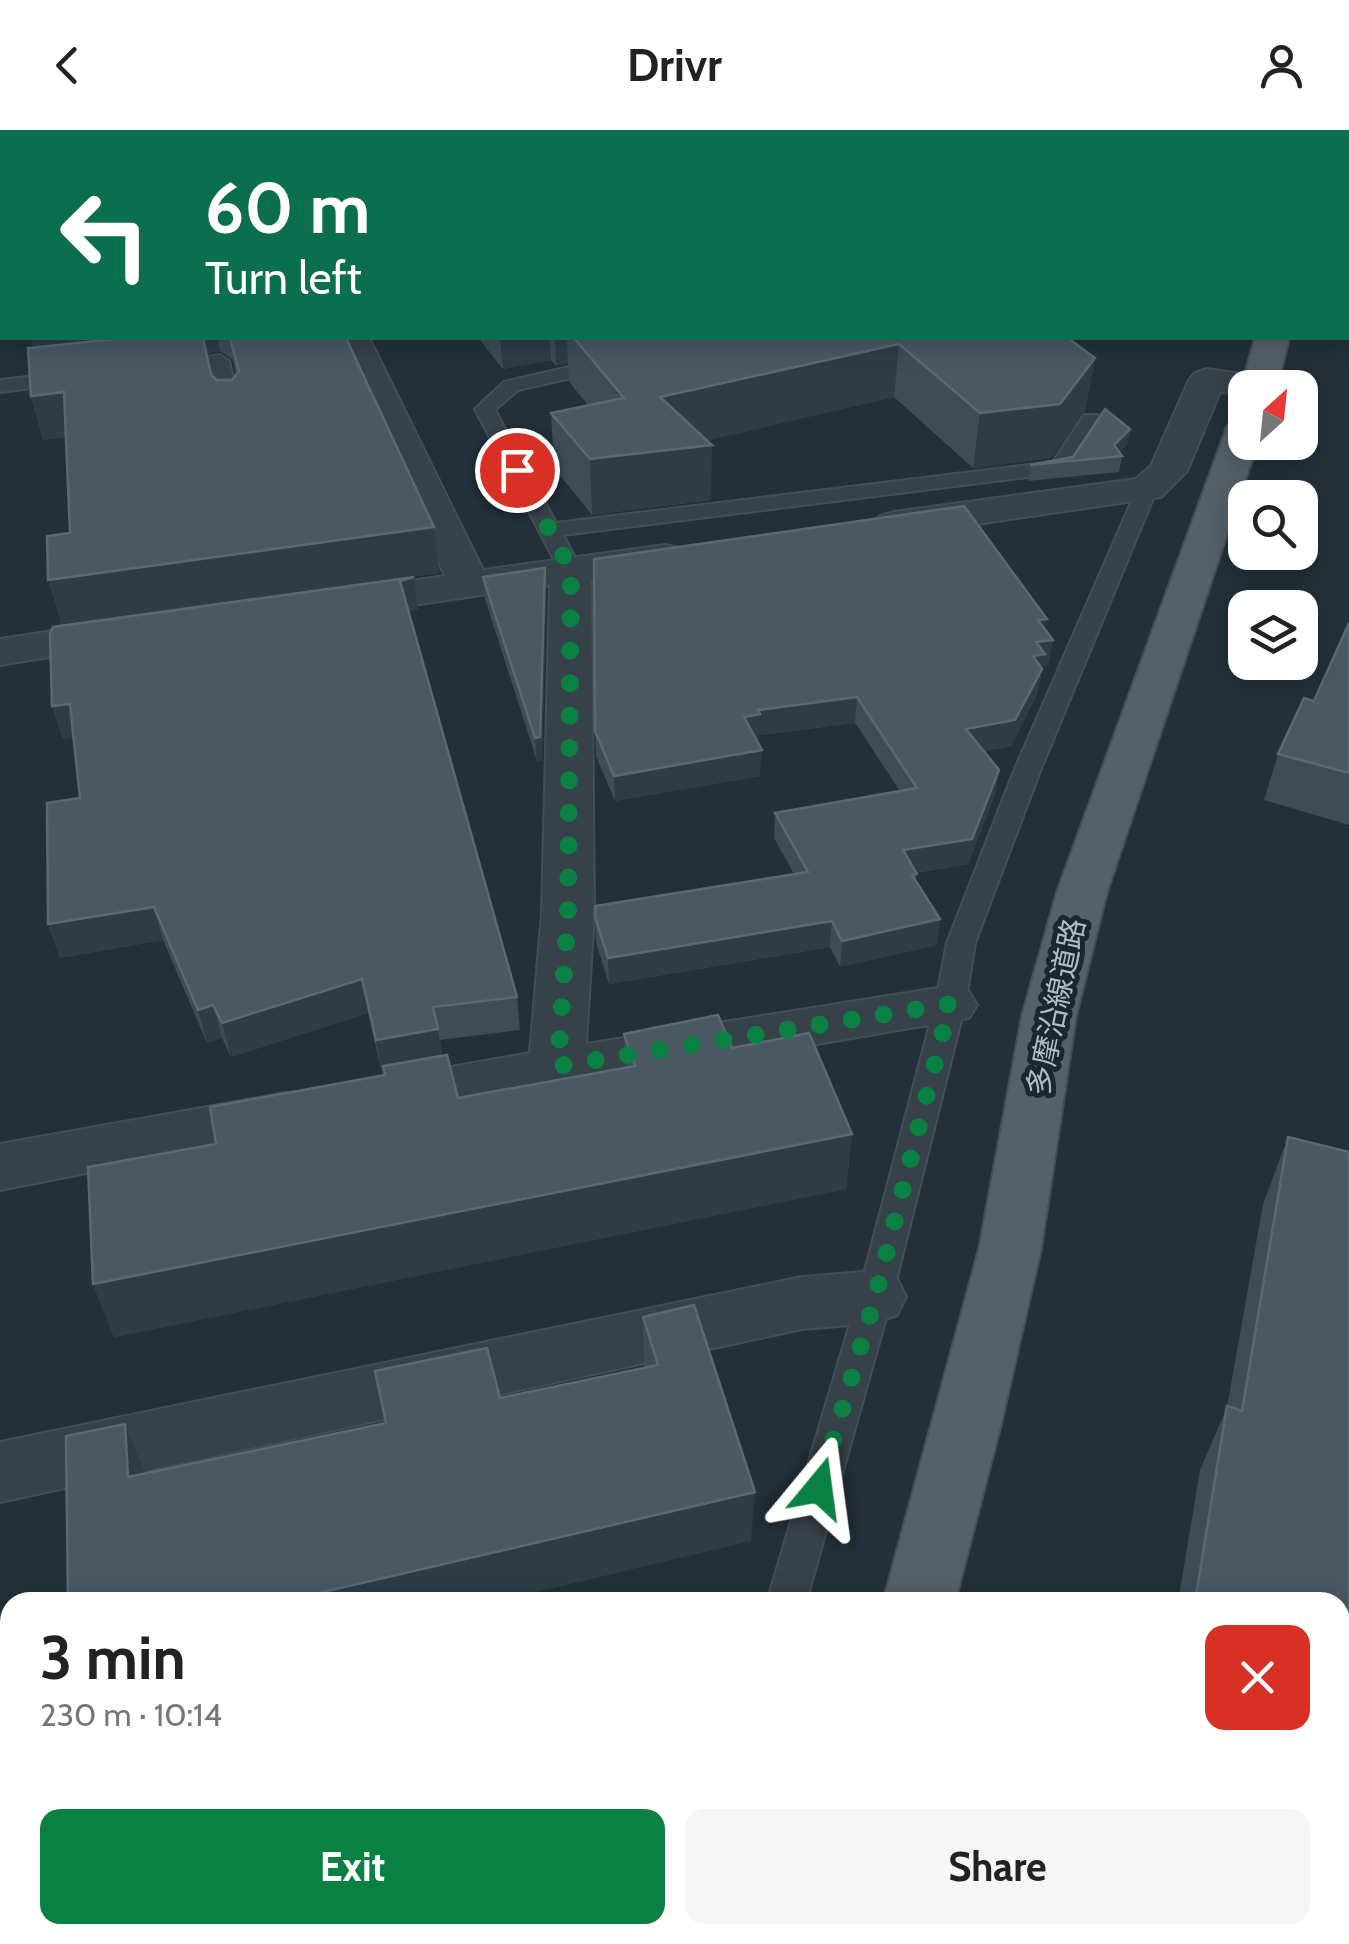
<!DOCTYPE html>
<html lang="en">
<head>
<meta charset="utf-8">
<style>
  body { margin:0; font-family:Cabin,"Noto Sans JP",sans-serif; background:#f6f6f6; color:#222; height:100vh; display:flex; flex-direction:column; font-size:38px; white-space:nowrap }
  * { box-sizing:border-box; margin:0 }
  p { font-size:32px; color:#767676 }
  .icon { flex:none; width:55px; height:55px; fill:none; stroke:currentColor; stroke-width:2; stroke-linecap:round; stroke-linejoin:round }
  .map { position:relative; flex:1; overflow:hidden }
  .details { position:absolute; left:0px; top:1462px; width:1350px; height:352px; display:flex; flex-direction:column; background:#fff; border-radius:30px 30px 0 0; box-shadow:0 5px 25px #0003 }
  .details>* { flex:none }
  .guide { position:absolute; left:0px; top:0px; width:1350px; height:210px; box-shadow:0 5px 25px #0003; background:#0b6e4f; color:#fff; overflow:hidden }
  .needle { width:65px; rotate:27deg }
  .buttons { position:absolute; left:1228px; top:240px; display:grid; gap:20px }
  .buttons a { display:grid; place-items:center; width:90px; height:90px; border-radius:20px; background:#fff; box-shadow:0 5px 25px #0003; font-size:50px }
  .pin { position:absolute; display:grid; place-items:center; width:85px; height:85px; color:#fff; margin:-42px; border:5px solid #fff; border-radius:50%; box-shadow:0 2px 10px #0007 }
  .me { position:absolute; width:110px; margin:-55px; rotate:16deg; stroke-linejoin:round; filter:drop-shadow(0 0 8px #0008) }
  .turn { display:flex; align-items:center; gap:35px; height:210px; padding:0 40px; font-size:45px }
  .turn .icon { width:130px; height:130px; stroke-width:2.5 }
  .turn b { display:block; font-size:70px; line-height:85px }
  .round { display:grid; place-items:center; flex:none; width:105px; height:105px; border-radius:20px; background:#f6f6f6 }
  .summary { display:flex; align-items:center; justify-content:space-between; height:170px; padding:0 40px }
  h1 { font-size:60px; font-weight:800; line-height:75px }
  .primary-button { display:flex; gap:20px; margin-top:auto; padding:20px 40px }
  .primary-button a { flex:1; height:115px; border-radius:20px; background:#0b8043; color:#fff; font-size:40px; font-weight:800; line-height:115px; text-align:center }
  .primary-button a+a { background:#f6f6f6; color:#222 }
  header { display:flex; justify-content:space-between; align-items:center; height:130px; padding:0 40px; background:#fff; font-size:45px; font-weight:800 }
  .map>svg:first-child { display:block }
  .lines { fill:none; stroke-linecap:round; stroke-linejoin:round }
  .service-casing { stroke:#434d55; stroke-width:4 }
  .minor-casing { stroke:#434d55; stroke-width:4 }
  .primary-casing { stroke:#434d55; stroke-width:4 }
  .service { fill:#374149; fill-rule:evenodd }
  .minor { fill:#374149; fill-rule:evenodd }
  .primary { fill:#556069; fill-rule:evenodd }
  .wall { fill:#3e4c57; fill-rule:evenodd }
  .shaded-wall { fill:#2e3c46 }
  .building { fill:#4a5863; stroke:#5a6872; stroke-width:2.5 }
  .route { stroke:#0b8043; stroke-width:18; stroke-dasharray:0 32.4 }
  .labels { text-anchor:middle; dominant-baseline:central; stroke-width:10; stroke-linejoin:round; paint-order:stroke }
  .street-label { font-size:30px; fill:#b2bcc5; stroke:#1c262e }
</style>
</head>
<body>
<header><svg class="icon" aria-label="back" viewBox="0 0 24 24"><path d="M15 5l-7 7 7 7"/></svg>Drivr<svg class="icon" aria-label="person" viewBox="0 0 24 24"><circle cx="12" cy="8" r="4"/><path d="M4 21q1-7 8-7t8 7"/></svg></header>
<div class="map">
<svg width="1349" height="1814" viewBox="0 0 1349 1814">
  <rect width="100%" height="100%" fill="#233039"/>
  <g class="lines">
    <g class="service-casing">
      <g id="service">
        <path d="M220,225L229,231L243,286L240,290H226L223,286L212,238L167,243L158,237L167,231Z"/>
        <path d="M608,228L617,234L615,238L518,260L495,280L556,393L1053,332L1084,285H1098L1101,289L1067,341L1060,343L563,405L582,441L571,448L560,441L475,279L504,252Z"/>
        <path d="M72,242L79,244V252L0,262V250Z"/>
        <path d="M1147,353L1157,359L1040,641L975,813L965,875L892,1167L806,1472H767L858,1167L935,875L947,813L1014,641L1137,359Z"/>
        <path d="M10,1780V1805H31L27,1814H0V1782Z"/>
      </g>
    </g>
    <g class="minor-casing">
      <g id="minor">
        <path d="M1263,0H1305L1307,2H1265Z"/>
        <path d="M335,208H369L483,440L665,415L679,418L685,427L679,436L591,450L594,783L586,914L950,856L969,862L977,875L969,888L380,989L360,983L352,968L360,953L530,923L542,783L550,455L345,485L330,481L324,472L330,463L445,446Z"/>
        <path d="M1207,239L1271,248L1277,255L1245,258V264L1220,262L1187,341L1161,367L894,406L880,402L874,394L880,386L894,382L1136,349L1151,336L1189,250L1195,243Z"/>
        <path d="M126,490L141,494L147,503L141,512L0,535V509Z"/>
        <path d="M286,963L306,970L315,985L306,1000L0,1060V1014Z"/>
        <path d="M875,1141L897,1149L906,1167L897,1185L875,1193L802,1199L0,1372V1312L802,1147Z"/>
      </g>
    </g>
    <g class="primary-casing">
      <g id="primary">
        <path d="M1255,208H1289L1277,258H1245V263L1241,258Z"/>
        <path d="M1245,286V312H1258L1107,762L1076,886L1041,1119L1001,1294L955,1472H883L979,1119L1022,886L1057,762L1227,297L1232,289Z"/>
        <path d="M763,1805H908L907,1814H762Z"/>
      </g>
    </g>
    <use href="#service" class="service"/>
    <use href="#minor" class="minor"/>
    <use href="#primary" class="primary"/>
  </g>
  <g class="wall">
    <path d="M31,208H346L439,443L270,467L414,447L418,479L409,481L517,867L520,900L440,910L442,926L458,968L625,937L624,904L732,918L852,1004L846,1059L114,1207L93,1154L216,1014L384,945V943H382L368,883L231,927L222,908L207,913L163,810L60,828L48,794L80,668L74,607L63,609L52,576L70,403L66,307L43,310L31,266L34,217ZM220,221L233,230L236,244L232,250H217L211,245L206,223Z"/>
    <path d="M478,208H1068L1095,228L1085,281L1051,328L973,338L894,267L707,310L711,370L592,385L554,338L551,283L588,275L569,252L568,233L556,236L551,230L503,239Z"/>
    <path d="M1130,299L1127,315L1119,322L1122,326L1119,342L1028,351L1030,335L1073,327Z"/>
    <path d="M483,447L546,460L542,630L537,631L485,469Z"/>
    <path d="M1349,493V695L1264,670L1278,624L1314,571Z"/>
    <path d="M1045,500L1053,510L1048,535H1043L1037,564L1011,616L984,621L999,640L995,665L968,734L916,743V752L940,789L936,815L840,837L830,817L609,854L596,813L595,787L794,744L774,708L775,683L900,661L855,593L759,605V610H756L760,646L615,671L596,626L595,601Z"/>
    <path d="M1288,1007L1349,1022V1814H1107L1108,1805H1340V1472H1178L1200,1340L1227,1277L1263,1074Z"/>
    <path d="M643,1187L751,1411L68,1472L125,1294L146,1343L644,1238Z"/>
  </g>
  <g class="shaded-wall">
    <path d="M0,0H9L10,2H2V36L0,39Z"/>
    <path d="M1252,0H1272V2H1251Z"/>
    <path d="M31,208H217L220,221L40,242Z"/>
    <path d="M500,208H550L551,230L503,239Z"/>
    <path d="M555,208H567L568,233L556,236Z"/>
    <path d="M899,214L894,267L663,321L712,315L711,370L592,385L590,329L660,267Z"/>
    <path d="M1095,228L1085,281L1051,328L973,338L980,283Z"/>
    <path d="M64,262L76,306L43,310L31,266Z"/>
    <path d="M1130,299L1127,315L1115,326L1114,315Z"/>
    <path d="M434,397L439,443L62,496L48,450Z"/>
    <path d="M545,438L546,460L542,630L537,631L535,608Z"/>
    <path d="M414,447L418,479L404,483L400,451Z"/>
    <path d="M1047,489L1043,511L1053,510L1048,535L1043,536L1037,564L1011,616L963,624L966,599L1038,490Z"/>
    <path d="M857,567L855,593L759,605V610L743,612L744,587L758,580Z"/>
    <path d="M70,574L80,606L63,609L52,576Z"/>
    <path d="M762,620L760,646L615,671L614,646Z"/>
    <path d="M999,640L995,665L968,734L900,745L903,720Z"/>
    <path d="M154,777L163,810L60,828L48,794Z"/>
    <path d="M940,789L936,815L840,837L842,811Z"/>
    <path d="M832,791L830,817L609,854L608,828Z"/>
    <path d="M362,849L368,883L231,927L222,893Z"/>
    <path d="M213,875L222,908L207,913L198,880Z"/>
    <path d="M438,899L443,932L382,943L376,910Z"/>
    <path d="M852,1004L846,1059L114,1207L93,1154Z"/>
    <path d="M125,1294L146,1344L128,1347Z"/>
    <path d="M755,1362L751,1411L494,1472H280Z"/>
  </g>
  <g class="building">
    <path d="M7,0H52L53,2H8Z"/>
    <path d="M326,0H1257L1255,2H311Z"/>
    <path d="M125,208H203L211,245L217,250H232L239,241L230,208H346L434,397L48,450L47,406L70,403L64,262L31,266L28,218Z"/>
    <path d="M574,208H1068L1095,228L1060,274L980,283L899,214L660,267L712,315L590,329L551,283L624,268Z"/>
    <path d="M1105,279L1130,299L1114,315L1122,326L1030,335L1073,327Z"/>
    <path d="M964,376L1047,489L1038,490L1053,510L1036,512L1045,524L1033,526L1042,539L1015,590L966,599L999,640L972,709L903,720L917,744L912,745L940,789L842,811L832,791L608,828L595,787V776L808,742L775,683L917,658L857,567L758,580L760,584L744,587L762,620L614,646L595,601L594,429Z"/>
    <path d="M545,438L540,607L535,608L483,447Z"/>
    <path d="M414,447L400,451L517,867L433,877L438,899L376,910L362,849L222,893L213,875L198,880L154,777L48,794L47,673L80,668L70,574L52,576L50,504L53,497Z"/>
    <path d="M1349,493V643L1278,624L1304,568L1314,571Z"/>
    <path d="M718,885L732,918L809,903L852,1004L93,1154L88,1037L216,1014L210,977L385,945L383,936L447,925L458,968L635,936L624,904Z"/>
    <path d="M1288,1007L1349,1022V1814H1125L1126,1805H1340V1472H1195L1227,1276L1242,1281Z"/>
    <path d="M694,1175L755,1362L280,1472H68L66,1306L125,1294L128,1347L386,1293L375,1241L389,1238L487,1218L500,1268L658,1235L643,1187Z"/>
    <path d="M124,1805H638L679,1814H104L113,1812V1807Z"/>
  </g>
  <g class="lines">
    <path class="route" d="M517,340L571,440L568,782L558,936L950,874L875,1168L819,1358"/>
  </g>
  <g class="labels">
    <g class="street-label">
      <text transform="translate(1056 877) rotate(-78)">多摩沿線道路</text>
    </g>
  </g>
</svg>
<div class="buttons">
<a><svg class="needle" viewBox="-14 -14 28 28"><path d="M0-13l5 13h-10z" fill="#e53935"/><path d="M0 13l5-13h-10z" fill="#767676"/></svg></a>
<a><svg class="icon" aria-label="search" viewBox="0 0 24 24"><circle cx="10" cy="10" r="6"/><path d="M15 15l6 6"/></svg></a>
<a><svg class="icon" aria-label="layers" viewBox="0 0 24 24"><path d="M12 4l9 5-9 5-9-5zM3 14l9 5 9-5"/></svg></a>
</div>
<div class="pin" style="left:517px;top:340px;background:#d93025"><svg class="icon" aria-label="arrive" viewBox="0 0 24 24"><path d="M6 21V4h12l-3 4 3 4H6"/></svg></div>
<svg class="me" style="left:819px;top:1358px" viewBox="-20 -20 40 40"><path d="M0-17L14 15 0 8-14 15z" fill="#0b8043" stroke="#fff" stroke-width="4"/></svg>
<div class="guide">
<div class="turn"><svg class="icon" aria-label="left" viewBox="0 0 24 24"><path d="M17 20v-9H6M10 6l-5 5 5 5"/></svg><div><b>60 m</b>Turn left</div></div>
</div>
<section class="details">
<div class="summary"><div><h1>3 min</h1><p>230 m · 10:14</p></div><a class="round" style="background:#d93025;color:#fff"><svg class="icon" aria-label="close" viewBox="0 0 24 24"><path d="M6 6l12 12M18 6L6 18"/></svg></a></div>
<div class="primary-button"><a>Exit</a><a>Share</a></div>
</section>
</div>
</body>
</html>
